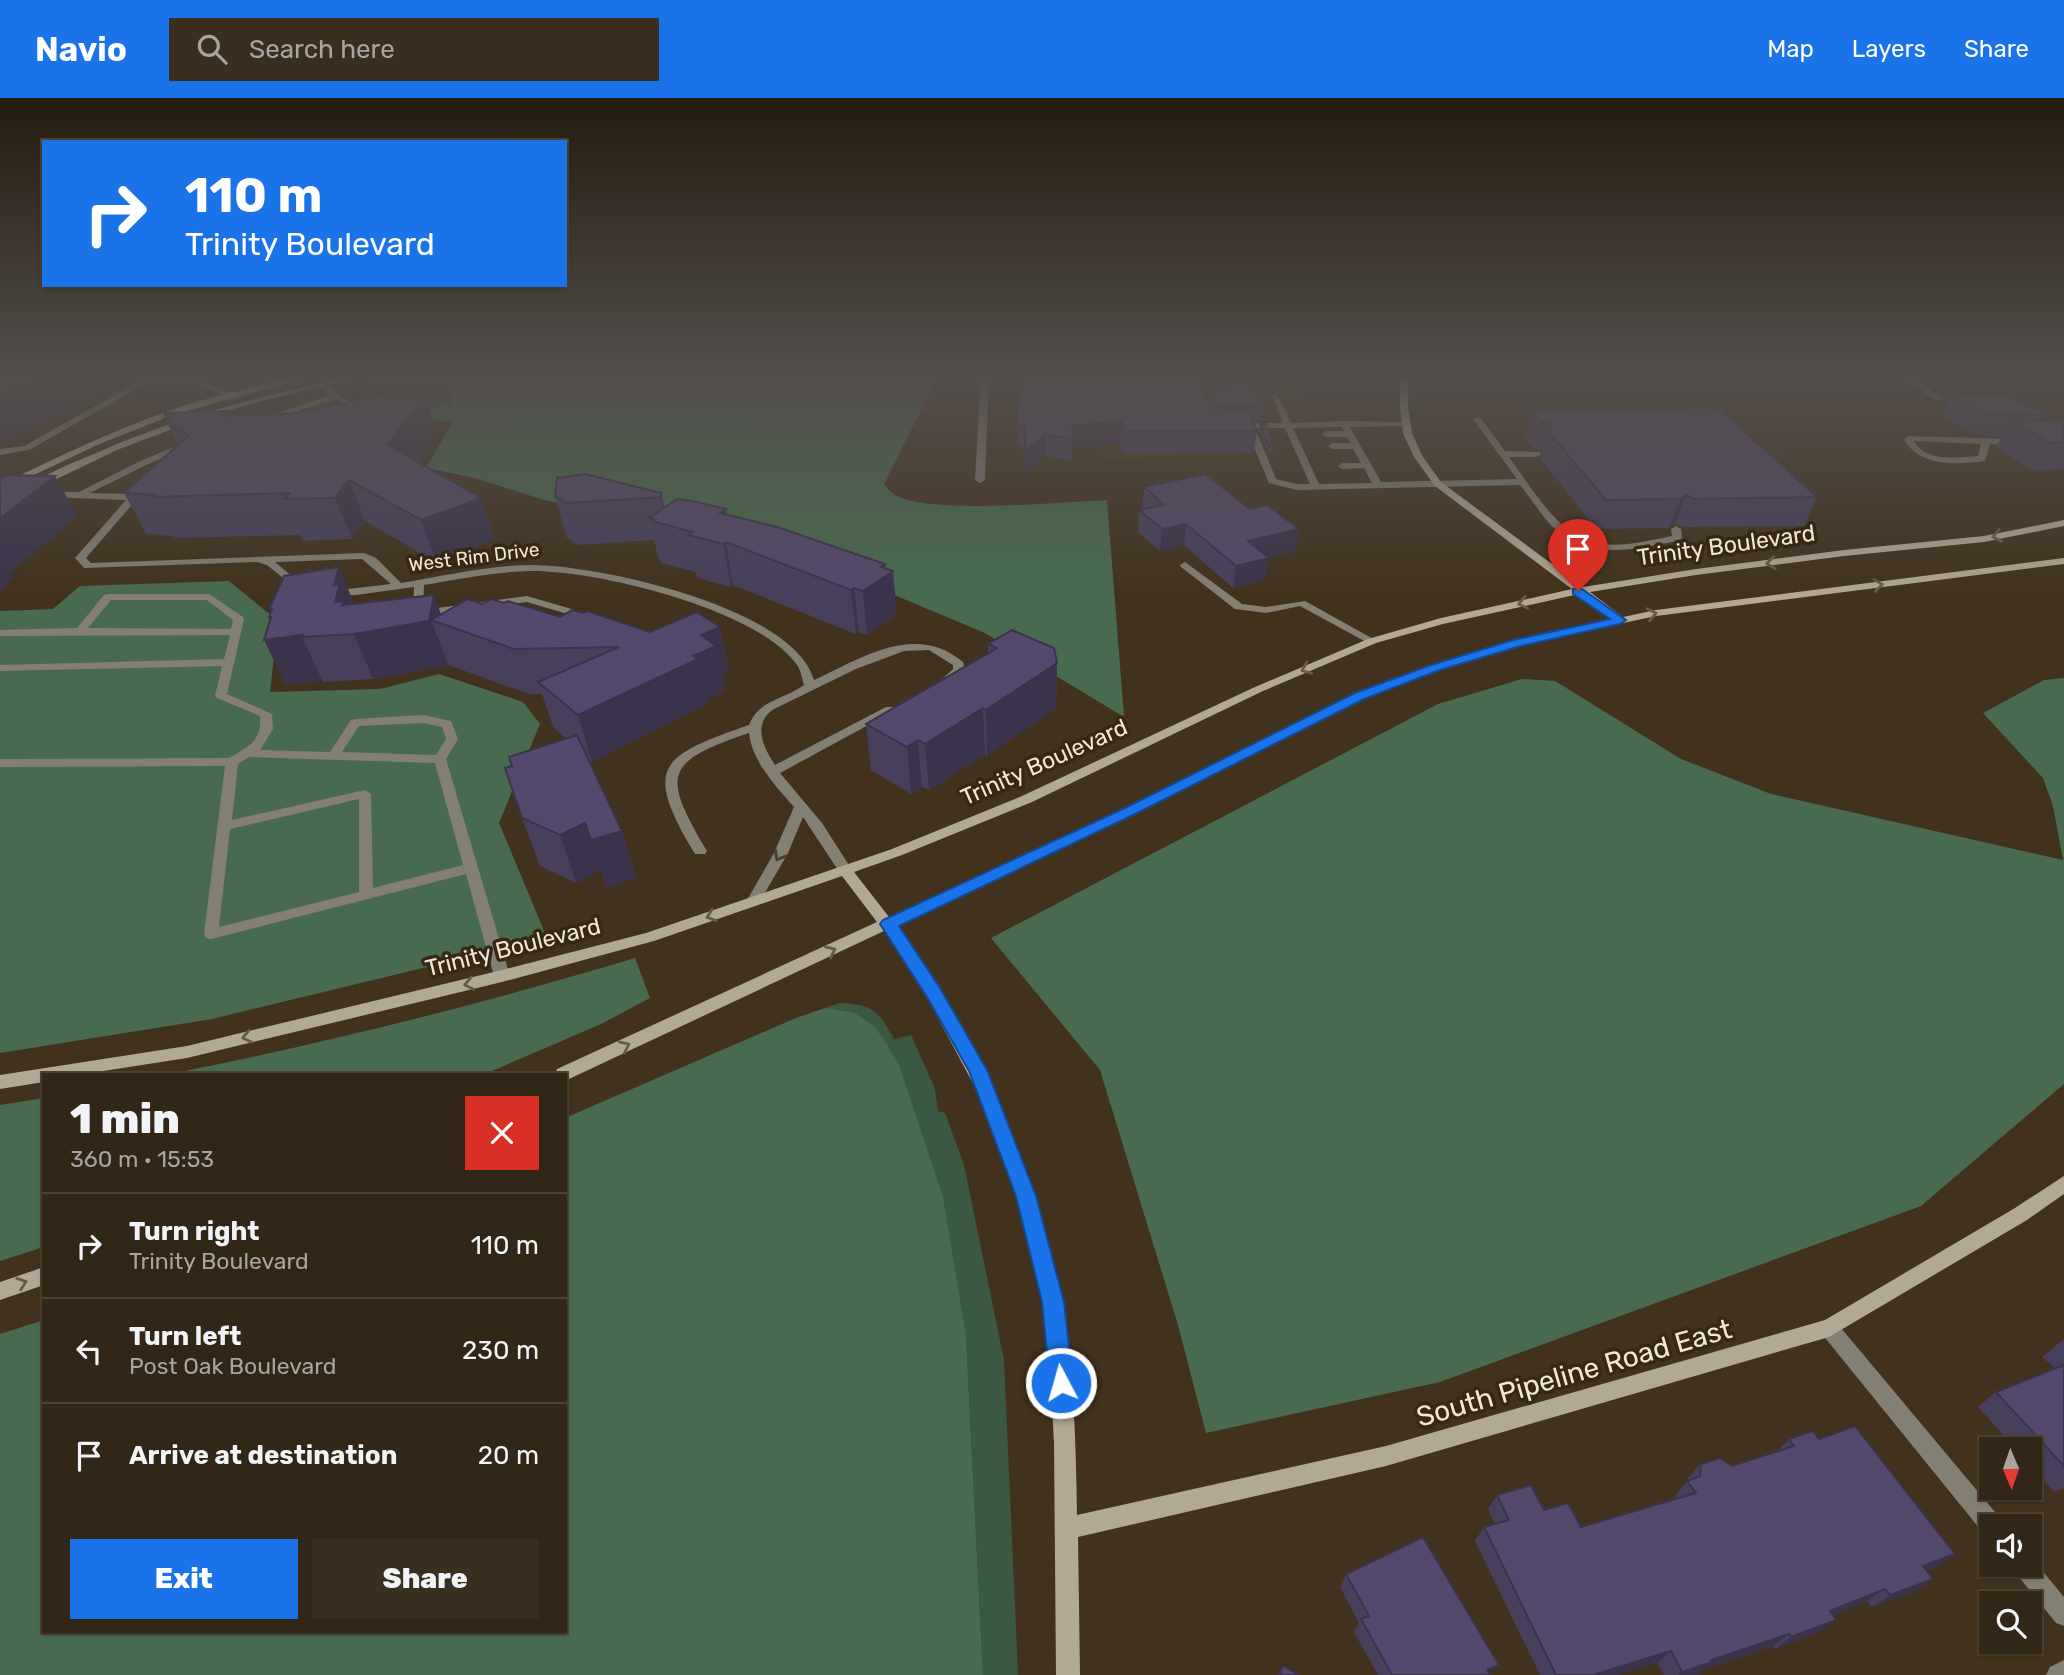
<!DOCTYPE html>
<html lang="en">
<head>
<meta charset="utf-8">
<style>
  body { margin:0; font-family:Rubik,sans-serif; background:#3a2e1f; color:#f1f3f6; height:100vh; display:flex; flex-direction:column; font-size:26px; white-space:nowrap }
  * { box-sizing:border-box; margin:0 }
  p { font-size:23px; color:#a8a5a1 }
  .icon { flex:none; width:38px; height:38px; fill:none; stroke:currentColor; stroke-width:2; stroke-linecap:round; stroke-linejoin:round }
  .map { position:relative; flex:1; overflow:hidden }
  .sheet { position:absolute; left:42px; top:975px; width:525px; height:560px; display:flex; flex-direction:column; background:#322616; border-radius:0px; box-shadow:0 2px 5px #0004,0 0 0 2px #4d4335 }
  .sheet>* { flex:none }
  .guide { position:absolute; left:42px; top:42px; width:525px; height:147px; border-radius:0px; box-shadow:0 2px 5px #0004,0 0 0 2px #4d4335; background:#1a73e8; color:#fff; overflow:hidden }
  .needle { width:46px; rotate:178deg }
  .fabs { position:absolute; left:1979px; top:1339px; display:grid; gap:14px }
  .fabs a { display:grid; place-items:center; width:63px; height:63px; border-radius:0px; background:#322616; box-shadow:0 2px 5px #0004,0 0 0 2px #4d4335; font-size:35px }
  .pin { position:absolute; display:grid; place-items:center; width:60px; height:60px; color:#fff; margin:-72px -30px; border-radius:50% 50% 50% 0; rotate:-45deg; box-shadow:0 0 7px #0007 }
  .pin .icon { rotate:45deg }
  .me { position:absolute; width:77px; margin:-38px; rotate:354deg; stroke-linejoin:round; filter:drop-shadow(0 0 5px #0008) }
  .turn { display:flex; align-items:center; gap:24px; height:147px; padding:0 28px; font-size:32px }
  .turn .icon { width:91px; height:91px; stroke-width:2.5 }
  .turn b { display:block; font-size:49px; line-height:60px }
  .round { display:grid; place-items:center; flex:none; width:74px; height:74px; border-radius:0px; background:#3a2e1f }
  .overview { display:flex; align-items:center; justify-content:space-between; height:119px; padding:0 28px }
  h1 { font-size:42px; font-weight:800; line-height:52px }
  .cta { display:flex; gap:14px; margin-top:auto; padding:14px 28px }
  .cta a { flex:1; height:80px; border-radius:0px; background:#1a73e8; color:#fff; font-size:28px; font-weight:800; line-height:80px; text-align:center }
  .cta a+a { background:#3a2e1f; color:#f1f3f6 }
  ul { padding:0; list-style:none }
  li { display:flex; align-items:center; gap:21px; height:105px; padding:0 28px; border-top:2px solid #4d4335 }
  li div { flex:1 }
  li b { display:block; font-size:26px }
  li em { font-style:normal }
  header { display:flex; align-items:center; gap:42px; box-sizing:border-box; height:98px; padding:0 35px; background:#1a73e8; color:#fff }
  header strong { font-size:33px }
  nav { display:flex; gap:38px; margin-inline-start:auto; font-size:24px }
  .search { width:490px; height:63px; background:#3a2e1f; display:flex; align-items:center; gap:18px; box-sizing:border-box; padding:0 24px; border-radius:0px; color:#a8a5a1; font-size:26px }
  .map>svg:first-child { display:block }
  .built { fill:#4b361b }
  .green { fill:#3b5942 }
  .forest { fill:#486b50 }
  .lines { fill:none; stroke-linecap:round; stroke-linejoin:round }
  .lane { fill:#847f73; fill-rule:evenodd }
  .street { fill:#847f73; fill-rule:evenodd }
  .secondary { fill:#b1a896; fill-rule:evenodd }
  .wall { fill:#483f5d }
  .shaded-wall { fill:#3b334c }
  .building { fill:#54496c; stroke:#3b334c; stroke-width:2 }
  .oneway { stroke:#685b47 }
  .oneway2 { stroke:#4a3e2b }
  .route { fill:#1a73e8; stroke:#114b97; stroke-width:2 }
  .labels { text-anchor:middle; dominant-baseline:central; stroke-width:7; stroke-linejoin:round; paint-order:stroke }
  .far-street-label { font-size:19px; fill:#f1e6d9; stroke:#372813 }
  .street-label { font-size:23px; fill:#f1e6d9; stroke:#372813 }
  .near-street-label { font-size:28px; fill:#f1e6d9; stroke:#372813 }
</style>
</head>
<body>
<header>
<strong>Navio</strong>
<div class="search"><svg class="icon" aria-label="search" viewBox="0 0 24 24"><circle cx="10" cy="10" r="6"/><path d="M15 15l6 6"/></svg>Search here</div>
<nav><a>Map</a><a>Layers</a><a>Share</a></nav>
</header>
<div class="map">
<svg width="2064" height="1577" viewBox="0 0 2064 1577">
  <rect width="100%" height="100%" fill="#42321d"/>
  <path class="built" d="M1292,279L1310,324L1226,325L1235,359L1104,361L1099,282H1283Z"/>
  <path class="green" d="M840,905C875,907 878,913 894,941L911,937L935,991L938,1013L945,1015L964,1067L1004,1262L1018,1577H983L966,1238L825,910Z"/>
  <g class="forest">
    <path d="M427,277L936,282L884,386C887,389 891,395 895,397C932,417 1061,404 1107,402L1124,619L985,535L825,468L695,432L544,402L475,380L426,370L452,325L423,318L449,298Z"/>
    <path d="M229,483L278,523L270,594L380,591L439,576L523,604L540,626L499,725L547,840L212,921L0,955V513L53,511L80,488Z"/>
    <path d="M2064,580V986L1921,1108L1440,1284L1206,1335L1178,1227L1100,972L991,840L1438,606L1522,581L1555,583L1681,661L1771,696L2063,762L2053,708L2043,680L1983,615L2044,582Z"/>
    <path d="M635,860L650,900L601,926L485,976H170C327,945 482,906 635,860Z"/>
    <path d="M825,910L855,915L875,929L886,945L899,967L943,1099L966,1238L983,1577H0V1236L44,1222V1533H565V1020L796,920Z"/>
    <path d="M44,1000V1149L0,1163V1007Z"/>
  </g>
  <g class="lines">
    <g class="lane">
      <path d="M93,276L193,281L235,296L228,298L192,285L152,282L29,352L0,357V351L24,348L142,282L97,278Z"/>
      <path d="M981,276H989L985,382L980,385L975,382Z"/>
      <path d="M1897,276H1906L1944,301L1937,303Z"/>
      <path d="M322,285L364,313V317H358L336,301L269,322L262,320L331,297L319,289L318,287Z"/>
      <path d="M1272,297L1279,299L1291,325L1344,323L1408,324V328H1405L1350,329L1381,384L1517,381L1473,321L1480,319L1505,353L1540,354L1541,356L1537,359H1509C1529,386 1557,435 1591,444C1617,451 1646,443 1672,438L1671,431L1676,428L1681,431L1682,440L1677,443C1640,450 1595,462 1562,437C1545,424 1533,403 1520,387L1297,392L1269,385L1245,328L1249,325H1283ZM1342,329L1344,333H1326L1322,336L1326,339H1347L1351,345H1332L1328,348L1332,351H1353L1361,365H1342L1338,368L1342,371L1364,370L1372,385L1319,386L1293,330ZM1255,330H1285L1310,386H1297L1276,381Z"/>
      <path d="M1908,338L2017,341L2021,344L2017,347L1990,346L1985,363C1957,367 1919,369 1904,341ZM1914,343L1981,346L1978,358C1957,359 1926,365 1914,343Z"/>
      <path d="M188,343L191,344V348L146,367L90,395L130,396L133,397L136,402L86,460L91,465L364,455L376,460L401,485C444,478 489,467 534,467C601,468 793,509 814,582C862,560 915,524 963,564L965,572L949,586H941L939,584L953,571V567L929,552L904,553L856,571L774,611C752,625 763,649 775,667L886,609H894L896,612L780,675L822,725L852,772L850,775H840L803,719L788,755L758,807H748L746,804L774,755L794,709C776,689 752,663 749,635C663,664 662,677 707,753L705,756H695C642,668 660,658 749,627C759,601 784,602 804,587C802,581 801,572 797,567C758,511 596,472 530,473C495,474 459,481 424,487L423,512L527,498L592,517V521H584L527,504L418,519L413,516L414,489L356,497L327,498L326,496L331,493L391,486L362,461L275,464L302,487L303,489L298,492L267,467L257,464L84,470L75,460L126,402L47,399L42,396L44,394H79L140,363Z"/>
      <path d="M1185,464L1242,506L1266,509L1305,503L1377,543L1372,546L1368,545L1300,508L1266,515L1235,511L1181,469L1180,467Z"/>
      <path d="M108,496H209L243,519L244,521L227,596L272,616L273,631L260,652L330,654L351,622L355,621L423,617L451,623L458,641L446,661L510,878L507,882H497L494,878L466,776L211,841L206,840L204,836L225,668L0,669V661L229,660C249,648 262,643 260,618L217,600L215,598L222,568L0,573V567L224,561L230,537L0,538V532L77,530L104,497ZM111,502H207L233,522L231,531L88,530ZM423,625L442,629L446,641L436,657L342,654L359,628ZM249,659L435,665L463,767L373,790L371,696L365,692L232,722L238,666ZM359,701V794L219,829L230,731Z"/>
    </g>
    <g class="street">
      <path d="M1829,1221L1836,1224L2000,1420L2003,1428H1992V1439L1984,1436L1822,1236L1819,1230L1822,1224Z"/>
      <path d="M2030,1458L2064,1499V1528L2056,1525L2015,1474L2012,1466H2030Z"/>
      <path d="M2064,1562V1577H2046L2050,1569Z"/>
    </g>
    <g class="secondary">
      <path d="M309,276H322L175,316L97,347L0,393V387C55,360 110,334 168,313C214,297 262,287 309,276Z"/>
      <path d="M358,276H371L250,306L196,322L117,352L42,388L34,386C51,372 76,364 96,355C184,316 265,298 358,276Z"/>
      <path d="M1401,276H1409L1408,309L1412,335L1423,359L1441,384L1583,489L1696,471L1844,452L1984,438L2064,422V428L1984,444L1844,458L1696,477L1590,494L1623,519L1656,512L2064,460V466L1656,518L1520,547L1439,571L1363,600L1135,716L895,828C960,918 1010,1016 1041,1122C1048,1148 1057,1174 1061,1200C1074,1271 1076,1345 1077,1417L1386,1348L1825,1222L2015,1110L2064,1078V1096L2027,1122L1829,1239L1386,1368L1078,1439L1080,1577H1056L1054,1345L1049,1253L1039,1181L1013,1088L976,991L930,905L884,833L569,981L565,982V976H555L557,971L877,824L842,778L654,843L502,884L187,960L84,976H44V984L0,991V977L187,948L502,872L646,835L892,751L1022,698L1255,589L1368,541L1441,520L1572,491L1435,388L1414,359L1403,335L1400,309ZM1579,496L1612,521L1514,542L1431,567L1355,596L1125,710L889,819L854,774L902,757L1032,704L1263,593L1376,545L1443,526Z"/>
      <path d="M44,1169V1187L0,1202V1184Z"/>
    </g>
  </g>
  <g class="wall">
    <path d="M367,276H444L454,308L428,307L437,335L418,364L481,400L495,442L436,464L365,423L352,441L303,443L300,437L175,440L174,438L146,436L124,395L178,347L165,320H166L164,315L229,318L298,315L384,297L371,287Z"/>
    <path d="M1022,276H1205L1203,290L1210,310H1214L1211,301L1212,288L1259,305L1263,309L1262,322H1253L1257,333L1254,355L1122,356L1120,345L1072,350V363L1045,358L1025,376V350L1017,348V326L1021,295Z"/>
    <path d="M1952,298L2046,317L2044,322H2064V371L2035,373L1996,350L2002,338H1986L1975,337L1942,318Z"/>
    <path d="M1532,313L1817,399L1804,428L1683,429L1675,426L1669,430L1596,431L1540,360L1542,353L1533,351L1524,339Z"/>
    <path d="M1260,326L1273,348L1272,355H1268L1259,333Z"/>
    <path d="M1144,389L1296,453L1268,459L1265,482L1233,490L1184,447L1160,453L1138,434L1139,412L1143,411L1142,410Z"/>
    <path d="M661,395L665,410L727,416L885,466L897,516L867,537L859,534L856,536L733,487L731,489L697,480L696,474L661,465V463L659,462L654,442L578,447L567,440L555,399Z"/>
    <path d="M504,505L560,519L650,534L720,529L729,573L722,577L725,593L707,602L708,606L592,664L587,659L622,733L636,780L606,790L601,772L576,785L540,768L522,720L512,668L566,641L553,629L542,596H529L448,567L447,564L446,568L373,581L323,584L322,582L286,587L269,519L271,515L269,511L355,506L441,516L482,506Z"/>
    <path d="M988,546L1057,565L1056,610L987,658L985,657L929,692L922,689L911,696L871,672L866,626L988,556Z"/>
    <path d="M2064,1241V1390L2054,1394L2030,1367V1351H2016L1978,1309L1996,1294L2055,1270L2042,1259Z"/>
    <path d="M1789,1341H1819L1955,1456L1937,1469L1927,1473L1933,1481L1914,1494L1872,1509L1867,1503L1833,1517L1819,1534L1775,1551L1773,1548L1704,1571L1698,1576L1693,1577H1664L1657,1565L1618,1577H1540L1475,1443L1484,1429L1495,1426L1488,1411L1497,1397L1544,1412L1581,1429L1677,1401L1675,1397L1688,1383V1380L1701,1366L1732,1368L1776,1354Z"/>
    <path d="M1346,1476L1490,1577H1378L1354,1534L1359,1525L1340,1489Z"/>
  </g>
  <g class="shaded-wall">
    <path d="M44,276H82L93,297L23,337L1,346L0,344V299Z"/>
    <path d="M425,297L437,335L403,387L388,347Z"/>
    <path d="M1121,323L1120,345L1072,350V328Z"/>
    <path d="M1045,336V358L1025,376V354Z"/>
    <path d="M55,378L78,418L9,476L12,480L6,485L7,488L0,494V420Z"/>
    <path d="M349,382L365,423L352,441L335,400Z"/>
    <path d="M661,395L668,427H667L661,399Z"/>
    <path d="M1686,397L1675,426L1669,430L1680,401Z"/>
    <path d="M481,400L495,442L436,464L421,422Z"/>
    <path d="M726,411L732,447L726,444L733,487L731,489L723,446L720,415Z"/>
    <path d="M1186,426L1184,447L1160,453L1162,431Z"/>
    <path d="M1299,431L1296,453L1245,465L1248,443Z"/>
    <path d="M1269,460L1265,482L1233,490L1236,468Z"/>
    <path d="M885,466L886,478L893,473L897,516L867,537L863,493L881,469Z"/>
    <path d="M339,469L357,513L434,497L445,527L431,522L447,564L446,568L373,581L354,536L335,504L334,487Z"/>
    <path d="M854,490L859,534L856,536L851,492Z"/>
    <path d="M269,519H271L303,537L302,539L322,582L286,587L264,542L279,540Z"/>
    <path d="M720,529L729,573L722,577L725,593L707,602L708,606L592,664L578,617L693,558L701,537Z"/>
    <path d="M1057,565L1056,610L987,658L986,612Z"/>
    <path d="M983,610L985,657L929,692L925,646Z"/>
    <path d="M918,642L922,689L911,696L907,649Z"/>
    <path d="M585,725L601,772L576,785L560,737Z"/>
    <path d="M622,733L636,780L606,790L591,742Z"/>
    <path d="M1955,1456L1937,1469L1905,1481L1923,1468Z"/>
    <path d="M1933,1481L1914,1494L1872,1509L1890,1497Z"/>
    <path d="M1885,1491L1867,1503L1813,1525L1830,1513Z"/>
    <path d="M1836,1522L1819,1534L1775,1551L1791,1539Z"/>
    <path d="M1789,1536L1773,1548L1704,1571L1698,1576L1693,1577H1678L1682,1574L1711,1562Z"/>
    <path d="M1671,1553L1657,1565L1618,1577H1593Z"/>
    <path d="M1499,1567L1490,1577L1487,1572Z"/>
  </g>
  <g class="building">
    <path d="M0,276H44L0,299Z"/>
    <path d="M1022,276H1116L1117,278L1200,280L1210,310L1248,311L1257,333L1123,334L1121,323L1072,328L1073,341L1045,336L1025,354V328L1017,326L1018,295H1021Z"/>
    <path d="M1252,287L1259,305H1262L1263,309H1218L1212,288Z"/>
    <path d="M425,297L388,347L481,400L421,422L349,382L335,400L284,401L290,395L153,399L156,397L124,395L189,337L165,320H169L164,315L227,313L222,318L298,315L378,298Z"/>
    <path d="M2007,297L2046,317L1997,318L1986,317L1952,298Z"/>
    <path d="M1718,310L1817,399L1694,401L1686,397L1680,401L1606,402L1548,333L1552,329L1550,326L1541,324L1532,313Z"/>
    <path d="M2064,322V344L2051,345L2011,323Z"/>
    <path d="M1260,326H1266L1273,348H1269Z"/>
    <path d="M585,376L661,395V399L567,405L555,399L557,380Z"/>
    <path d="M1205,376L1250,411L1267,407L1299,431L1248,443L1269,460L1236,468L1186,426L1162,431L1139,412L1164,407L1144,389Z"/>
    <path d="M7,377L55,378L0,420V382Z"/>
    <path d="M677,401L692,403L726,411L720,415L777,429L885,466L881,469L893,473L863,493L854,490L851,492L726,444L723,446L688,437L693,434L652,423L654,421L649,420Z"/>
    <path d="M339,469L334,487L340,486L335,504L343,503L342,507L434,497L429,523L354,536L302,539L303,537L264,542L271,519H269L272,511H269L284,478Z"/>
    <path d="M468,501L482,506L491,501L504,505L508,503L560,519L572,512L584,515L587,513L650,534L697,514L720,529L701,537L716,548L693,558L698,561L578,617L538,584L619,549L514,551L431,522Z"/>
    <path d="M1012,532L1054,550L1057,565L986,612L983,610L925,646L918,642L907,649L866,626L997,550L988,546Z"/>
    <path d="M577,637L622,733L591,742L585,725L560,737L522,720L505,670L512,668L509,659Z"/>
    <path d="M2064,1267V1368L1996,1294Z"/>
    <path d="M1855,1328L1955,1456L1923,1468L1933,1481L1890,1497L1885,1491L1830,1513L1836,1522L1791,1539L1789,1536L1711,1562L1712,1564L1682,1574L1671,1553L1593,1577H1556L1484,1429L1509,1422L1497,1397L1531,1387L1544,1412L1568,1405L1581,1429L1696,1395L1687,1383L1700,1378L1701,1366L1720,1360L1732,1368L1794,1348L1789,1341L1813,1333L1819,1341Z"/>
    <path d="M1423,1439L1499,1567L1487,1572L1490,1577H1392L1361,1521L1369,1518L1346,1476Z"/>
    <path d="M1283,1567L1298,1577H1279Z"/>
  </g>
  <defs><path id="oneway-chevron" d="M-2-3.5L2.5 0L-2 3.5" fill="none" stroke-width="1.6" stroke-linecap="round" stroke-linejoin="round" transform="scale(1.75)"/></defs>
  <g class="oneway">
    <use href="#oneway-chevron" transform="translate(1997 438) rotate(169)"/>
    <use href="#oneway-chevron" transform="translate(1771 465) rotate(172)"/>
    <use href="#oneway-chevron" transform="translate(1878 487) rotate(-7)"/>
    <use href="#oneway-chevron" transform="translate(1523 505) rotate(168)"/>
    <use href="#oneway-chevron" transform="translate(1652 516) rotate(-11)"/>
    <use href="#oneway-chevron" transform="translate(1306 571) rotate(157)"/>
    <use href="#oneway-chevron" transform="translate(711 818) rotate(161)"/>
    <use href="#oneway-chevron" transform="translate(831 853) rotate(-25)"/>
    <use href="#oneway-chevron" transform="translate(469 886) rotate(167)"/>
    <use href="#oneway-chevron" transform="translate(247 939) rotate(167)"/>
    <use href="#oneway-chevron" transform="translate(625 948) rotate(-25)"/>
    <use href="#oneway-chevron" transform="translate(22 1185) rotate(-19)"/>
  </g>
  <use class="oneway2" href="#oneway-chevron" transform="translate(779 758) rotate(119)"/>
  <linearGradient id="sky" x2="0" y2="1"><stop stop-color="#241c10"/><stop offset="0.56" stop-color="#544f4c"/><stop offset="1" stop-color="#544f4c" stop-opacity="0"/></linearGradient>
  <rect width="2064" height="497" fill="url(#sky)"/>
  <path class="route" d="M1573,491H1582L1626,522L1620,526L1521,548L1440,572L1364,601L1135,716L899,828L940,890L987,972L1036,1098L1064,1204L1073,1285L1069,1293L1061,1296L1053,1293L1050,1285L1042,1204L1016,1098L969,973L927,899L880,826L883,822L1125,710L1355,595L1431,567L1513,542L1610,521L1573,496Z"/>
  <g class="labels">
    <g class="far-street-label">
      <text transform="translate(474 459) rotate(-7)">West Rim Drive</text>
    </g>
    <g class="street-label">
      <text transform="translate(1726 447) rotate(-8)">Trinity Boulevard</text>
      <text transform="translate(1044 664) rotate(-24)">Trinity Boulevard</text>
      <text transform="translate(513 849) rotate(-14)">Trinity Boulevard</text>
    </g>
    <g class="near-street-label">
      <text transform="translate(1574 1275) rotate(-16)">South Pipeline Road East</text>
    </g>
  </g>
</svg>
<div class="fabs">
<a><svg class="needle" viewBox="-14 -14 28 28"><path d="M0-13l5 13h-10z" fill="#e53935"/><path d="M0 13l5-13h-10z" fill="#a8a5a1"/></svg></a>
<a><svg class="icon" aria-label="sound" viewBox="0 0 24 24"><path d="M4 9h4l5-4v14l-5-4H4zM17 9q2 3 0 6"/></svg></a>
<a><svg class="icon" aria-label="search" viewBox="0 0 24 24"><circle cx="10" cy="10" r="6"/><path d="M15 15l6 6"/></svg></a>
</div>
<div class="pin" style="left:1578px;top:493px;background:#d93025"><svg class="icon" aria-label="arrive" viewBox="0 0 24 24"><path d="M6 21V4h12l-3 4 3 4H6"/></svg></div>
<svg class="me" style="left:1061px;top:1285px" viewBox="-20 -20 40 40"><circle r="17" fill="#1a73e8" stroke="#fff" stroke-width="3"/><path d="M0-11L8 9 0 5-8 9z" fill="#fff"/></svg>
<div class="guide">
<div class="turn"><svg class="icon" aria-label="right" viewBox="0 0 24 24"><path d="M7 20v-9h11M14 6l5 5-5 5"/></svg><div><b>110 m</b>Trinity Boulevard</div></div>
</div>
<section class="sheet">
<div class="overview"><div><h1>1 min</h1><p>360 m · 15:53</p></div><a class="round" style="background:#d93025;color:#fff"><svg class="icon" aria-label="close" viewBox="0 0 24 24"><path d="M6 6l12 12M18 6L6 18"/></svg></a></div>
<ul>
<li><svg class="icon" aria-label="right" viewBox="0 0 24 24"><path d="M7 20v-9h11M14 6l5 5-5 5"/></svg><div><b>Turn right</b><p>Trinity Boulevard</p></div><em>110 m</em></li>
<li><svg class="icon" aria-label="left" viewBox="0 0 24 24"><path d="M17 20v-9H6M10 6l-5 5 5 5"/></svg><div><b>Turn left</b><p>Post Oak Boulevard</p></div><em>230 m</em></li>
<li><svg class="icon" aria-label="arrive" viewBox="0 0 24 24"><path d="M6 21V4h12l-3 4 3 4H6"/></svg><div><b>Arrive at destination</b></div><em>20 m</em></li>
</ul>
<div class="cta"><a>Exit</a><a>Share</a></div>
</section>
</div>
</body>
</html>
